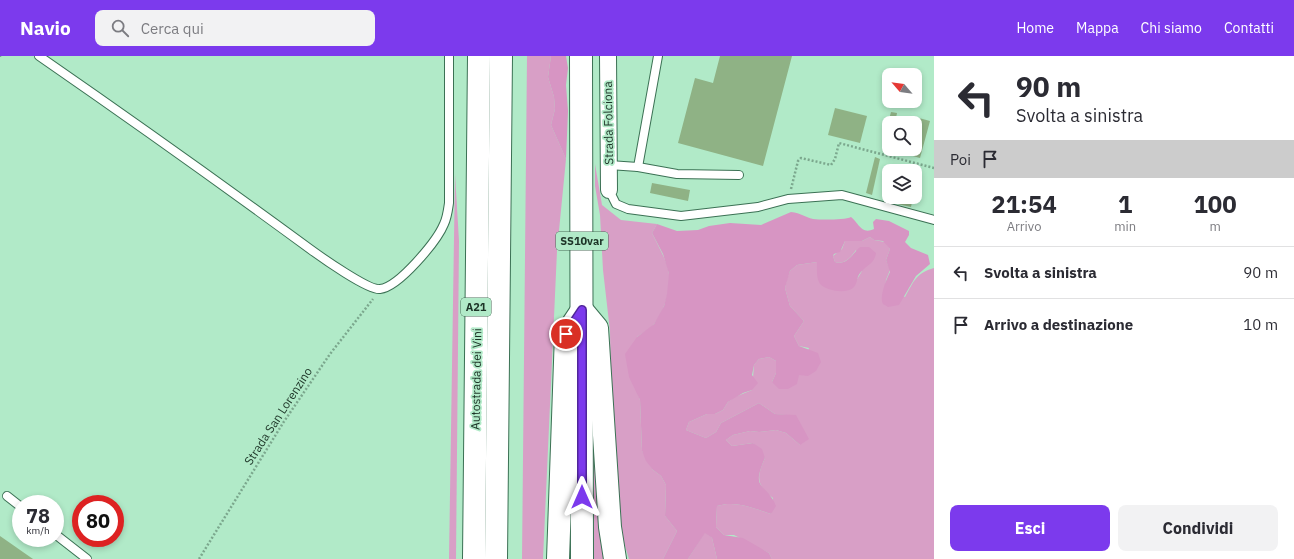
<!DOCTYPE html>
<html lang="it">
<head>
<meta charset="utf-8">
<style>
  body { margin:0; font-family:"IBM Plex Sans",sans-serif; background:#f2f2f3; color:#2b2b33; height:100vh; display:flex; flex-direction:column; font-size:15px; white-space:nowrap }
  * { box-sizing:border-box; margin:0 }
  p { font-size:13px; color:#7c7c81 }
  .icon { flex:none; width:22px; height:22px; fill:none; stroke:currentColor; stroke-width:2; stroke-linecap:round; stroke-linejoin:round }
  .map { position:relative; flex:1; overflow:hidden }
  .sheet { display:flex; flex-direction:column; background:#fff; width:360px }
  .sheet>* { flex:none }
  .guide { background:#fff; color:#2b2b33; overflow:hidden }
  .needle { width:26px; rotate:298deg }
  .controls { position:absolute; left:882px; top:12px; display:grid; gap:8px }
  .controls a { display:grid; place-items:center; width:40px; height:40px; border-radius:8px; background:#fff; box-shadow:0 2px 6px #0003; font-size:20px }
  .speed { position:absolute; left:12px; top:439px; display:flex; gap:8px; font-size:20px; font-weight:700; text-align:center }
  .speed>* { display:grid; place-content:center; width:52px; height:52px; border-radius:50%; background:#fff; box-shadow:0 2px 6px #0003; line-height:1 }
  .speed small { font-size:10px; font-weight:400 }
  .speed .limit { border:6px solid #d22; background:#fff; color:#111 }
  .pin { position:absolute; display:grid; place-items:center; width:34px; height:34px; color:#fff; margin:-17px; border:2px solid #fff; border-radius:50%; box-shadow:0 1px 4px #0007 }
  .me { position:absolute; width:44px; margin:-22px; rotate:0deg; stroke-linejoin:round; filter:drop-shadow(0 0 3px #0008) }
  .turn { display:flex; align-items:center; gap:14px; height:84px; padding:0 16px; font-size:18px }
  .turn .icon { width:52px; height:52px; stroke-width:2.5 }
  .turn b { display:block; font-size:28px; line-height:34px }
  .then { display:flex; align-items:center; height:38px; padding:0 16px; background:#0003; gap:8px; font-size:15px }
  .eta { display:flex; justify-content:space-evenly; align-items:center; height:68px; text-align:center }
  .eta b { font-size:24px; font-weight:800; line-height:28px }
  .action { display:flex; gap:8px; margin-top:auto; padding:8px 16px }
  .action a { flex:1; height:46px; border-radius:8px; background:#7c3aed; color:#fff; font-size:16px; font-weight:800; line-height:46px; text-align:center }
  .action a+a { background:#f2f2f3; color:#2b2b33 }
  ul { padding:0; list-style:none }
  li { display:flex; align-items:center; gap:12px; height:52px; padding:0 16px; border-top:1px solid #e1e1e2 }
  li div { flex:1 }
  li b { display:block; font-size:15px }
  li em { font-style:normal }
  header { display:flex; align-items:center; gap:24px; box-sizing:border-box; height:56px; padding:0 20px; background:#7c3aed; color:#fff }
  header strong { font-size:19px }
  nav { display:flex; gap:22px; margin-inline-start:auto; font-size:14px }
  .search { width:280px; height:36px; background:#f2f2f3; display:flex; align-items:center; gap:10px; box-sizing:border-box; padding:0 14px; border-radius:8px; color:#7c7c81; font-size:15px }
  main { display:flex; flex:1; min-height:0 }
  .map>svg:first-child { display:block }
  .green { fill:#d89fc6 }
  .forest { fill:#d795c3 }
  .building { fill:#8fb285 }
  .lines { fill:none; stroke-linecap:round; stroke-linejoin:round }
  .lane-casing { stroke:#3b7154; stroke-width:10 }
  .street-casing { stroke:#3b7154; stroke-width:18 }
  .highway-casing { stroke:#3b7154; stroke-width:24 }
  .path { stroke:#7ba78d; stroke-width:2.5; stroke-dasharray:2 2; stroke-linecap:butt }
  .lane { stroke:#fff; stroke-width:8 }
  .street { stroke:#fff; stroke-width:16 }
  .highway { stroke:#fff; stroke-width:22 }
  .route-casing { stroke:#51269a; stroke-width:10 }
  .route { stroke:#7c3aed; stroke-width:7 }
  .labels { text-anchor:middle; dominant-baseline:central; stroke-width:3.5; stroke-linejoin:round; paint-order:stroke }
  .shield { fill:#b1eac8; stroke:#496b57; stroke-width:1 }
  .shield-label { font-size:11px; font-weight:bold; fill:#1d3427 }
  .street-label { font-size:12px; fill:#1d3427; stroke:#b1eac8 }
</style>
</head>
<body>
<header>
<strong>Navio</strong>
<div class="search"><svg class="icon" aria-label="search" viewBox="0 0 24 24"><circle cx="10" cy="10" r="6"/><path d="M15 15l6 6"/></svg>Cerca qui</div>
<nav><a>Home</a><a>Mappa</a><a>Chi siamo</a><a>Contatti</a></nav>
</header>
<main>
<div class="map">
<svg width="934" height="503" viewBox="0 0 934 503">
  <rect width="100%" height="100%" fill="#b1eac8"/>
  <g class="green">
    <path d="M527,0H551L548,21L554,41L555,53L551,69L566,103L557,195L543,503H522Z"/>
    <path d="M595,108L602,149L621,164L657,168L652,177C658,190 667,204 669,218C671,234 664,255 654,268C650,273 642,277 637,281L636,333L640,344L642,395L653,414L661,420L666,429L665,460L677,475L663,503H629L621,477L611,345L610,275L603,214L600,159L595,130Z"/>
    <path d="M455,118L459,185L456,503H449Z"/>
    <path d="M870,181L874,184L885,186L890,193L886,204L890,214L886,224L885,234L905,241C914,225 916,217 934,212V503H772L769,497L734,479H724L716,471L717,450C736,444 752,452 771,458L773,442C755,428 757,420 765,402L753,387L732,390L726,384L733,379L750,375L759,376L776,374L786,377L800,389L796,360L775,358L759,347L721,367L716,376L706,382L686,374L689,366L707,358H715L723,354L728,346L735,341L752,334L754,309L759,303L769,301L776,305V317L772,326L799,319L809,292L799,290L794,280L804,265L790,250L785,232L787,223L790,215L797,209L817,206V217L856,225L862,215L856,194C851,201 845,209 835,206L833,200L842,193L845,185H862Z"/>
    <path d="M593,373L605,503H594Z"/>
    <path d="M705,476L712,482L717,503H688Z"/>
  </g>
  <g class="forest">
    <path d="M551,0H566L568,12L566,29L568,55L566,103L551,69L555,53L554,41L548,21Z"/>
    <path d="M791,156C801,157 805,161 813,163C821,164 845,164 851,161C859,167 861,179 874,173L873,166L876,163L889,165L909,175V179L905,186L911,192L928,199L930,208L916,220L899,249L888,251L883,248C879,241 886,224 890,216L886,204L890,193L883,185L874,184L870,181L862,185H845L840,196L834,198L833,200L835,206C847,210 853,197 860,191H869L876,197C875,207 867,209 861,216C856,221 858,228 853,232C845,238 827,235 820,228C816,222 817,213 817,206L797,209L790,215L785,232L790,250L804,265L794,280L799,290L818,297L821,306L816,315L808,320L799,319L797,328L788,333H779L772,326L776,317V305L769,301L759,303L754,309L752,319L758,327L752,334L743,337L728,346L723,354L715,358H707L689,366L686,374L706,382L716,376L721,367L759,347L775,358L796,359L809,383L800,389L786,377L776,374L759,376L750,375L733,379L726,384L732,390L753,387L762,393L765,402C750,436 766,425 776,450L771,458C752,452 736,444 717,450L716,471L724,479L743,482L769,497L772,503H717L712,482L705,477L688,503H663L677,475L665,460L666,429L661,420L653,414L646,405L642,395L640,344L629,321L625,298L637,281L654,268L664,250L667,238L669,218L663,198L652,177L657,168L677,175L698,174L709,170L730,167L761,169Z"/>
  </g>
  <g class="building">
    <path d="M720,0H792L763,110L678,87L695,22L713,27Z"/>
    <path d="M835,52L867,60L860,87L828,79Z"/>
    <path d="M891,56L897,57L895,67H888Z"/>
    <path d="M919,62L930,65L920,102L909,99L911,93H915V77Z"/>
    <path d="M889,67V93L883,92Z"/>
    <path d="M875,101L880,103L872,139L866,137Z"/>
    <path d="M903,108L921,113L915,133V115H901Z"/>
    <path d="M652,127L690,134L688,145L650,137Z"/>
    <path d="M894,141H913L911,151L893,147Z"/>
    <path d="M0,480L33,503H0Z"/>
  </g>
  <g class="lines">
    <g class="lane-casing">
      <g id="lane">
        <path d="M39,0C130,63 220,127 310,193C321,201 369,235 380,233C399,231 437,185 444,168C447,162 448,154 449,147V0"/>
        <path d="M609,109L638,111L677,118L739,119"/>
        <path d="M638,111L658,0"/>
        <path d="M609,134L616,148L628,153L681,160L758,151L788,143L842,139L934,164"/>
        <path d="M7,440L21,451"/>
        <path d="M55,478L87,503"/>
      </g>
    </g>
    <g class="street-casing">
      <path id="street" d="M608,0L609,134"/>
    </g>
    <g class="highway-casing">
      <g id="highway">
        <path d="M581,0L582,503"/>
        <path d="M582,254L597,272L610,471L615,503"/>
        <path d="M474,503L479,0"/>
        <path d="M496,503L501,0"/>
        <path d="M558,503L566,278L582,254"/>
      </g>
    </g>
    <g class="path">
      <path d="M0,1V0"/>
      <path d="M791,133L798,105L801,102L831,109L835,103L839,87L934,112"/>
      <path d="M199,503L283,367L330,298L373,243"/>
    </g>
    <use href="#lane" class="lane"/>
    <use href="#street" class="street"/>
    <use href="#highway" class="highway"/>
  </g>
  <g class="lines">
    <g class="route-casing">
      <path id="route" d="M566,278L582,254V441"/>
    </g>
    <use href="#route" class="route"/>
  </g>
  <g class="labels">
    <g class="shield">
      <rect x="556" y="176" width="52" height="18" rx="3"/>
      <rect x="461" y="242" width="30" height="18" rx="3"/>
    </g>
    <g class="shield-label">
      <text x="582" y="185">SS10var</text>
      <text x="476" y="251">A21</text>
    </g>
    <g class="street-label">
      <text transform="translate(608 67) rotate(-91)">Strada Folciona</text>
      <text transform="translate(476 323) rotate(-89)">Autostrada dei Vini</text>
      <text transform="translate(278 360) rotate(-57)">Strada San Lorenzino</text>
    </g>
  </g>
</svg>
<div class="controls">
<a><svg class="needle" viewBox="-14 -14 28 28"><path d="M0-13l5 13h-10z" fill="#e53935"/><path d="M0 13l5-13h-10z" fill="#7c7c81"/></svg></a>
<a><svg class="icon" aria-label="search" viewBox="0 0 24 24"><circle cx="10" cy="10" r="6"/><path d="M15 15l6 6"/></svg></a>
<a><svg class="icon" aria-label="layers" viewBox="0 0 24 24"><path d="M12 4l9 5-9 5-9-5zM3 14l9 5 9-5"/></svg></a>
</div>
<div class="speed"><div>78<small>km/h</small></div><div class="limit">80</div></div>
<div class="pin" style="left:566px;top:278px;background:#d93025"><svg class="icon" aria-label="arrive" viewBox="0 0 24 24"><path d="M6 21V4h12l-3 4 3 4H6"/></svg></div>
<svg class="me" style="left:582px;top:441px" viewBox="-20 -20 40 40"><path d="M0-17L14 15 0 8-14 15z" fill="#7c3aed" stroke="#fff" stroke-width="4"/></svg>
</div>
<section class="sheet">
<div class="guide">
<div class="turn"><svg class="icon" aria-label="left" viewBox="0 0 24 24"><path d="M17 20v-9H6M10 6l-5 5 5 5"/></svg><div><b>90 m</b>Svolta a sinistra</div></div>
<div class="then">Poi<svg class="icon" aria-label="arrive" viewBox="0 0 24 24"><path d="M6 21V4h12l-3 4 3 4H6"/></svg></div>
</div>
<div class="eta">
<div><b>21:54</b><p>Arrivo</p></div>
<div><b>1</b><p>min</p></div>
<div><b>100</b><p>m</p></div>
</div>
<ul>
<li><svg class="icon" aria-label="left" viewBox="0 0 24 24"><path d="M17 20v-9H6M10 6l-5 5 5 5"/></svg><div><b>Svolta a sinistra</b></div><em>90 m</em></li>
<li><svg class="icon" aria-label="arrive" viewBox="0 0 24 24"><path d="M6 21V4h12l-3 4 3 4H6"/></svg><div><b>Arrivo a destinazione</b></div><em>10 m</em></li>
</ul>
<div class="action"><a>Esci</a><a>Condividi</a></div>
</section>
</main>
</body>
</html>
